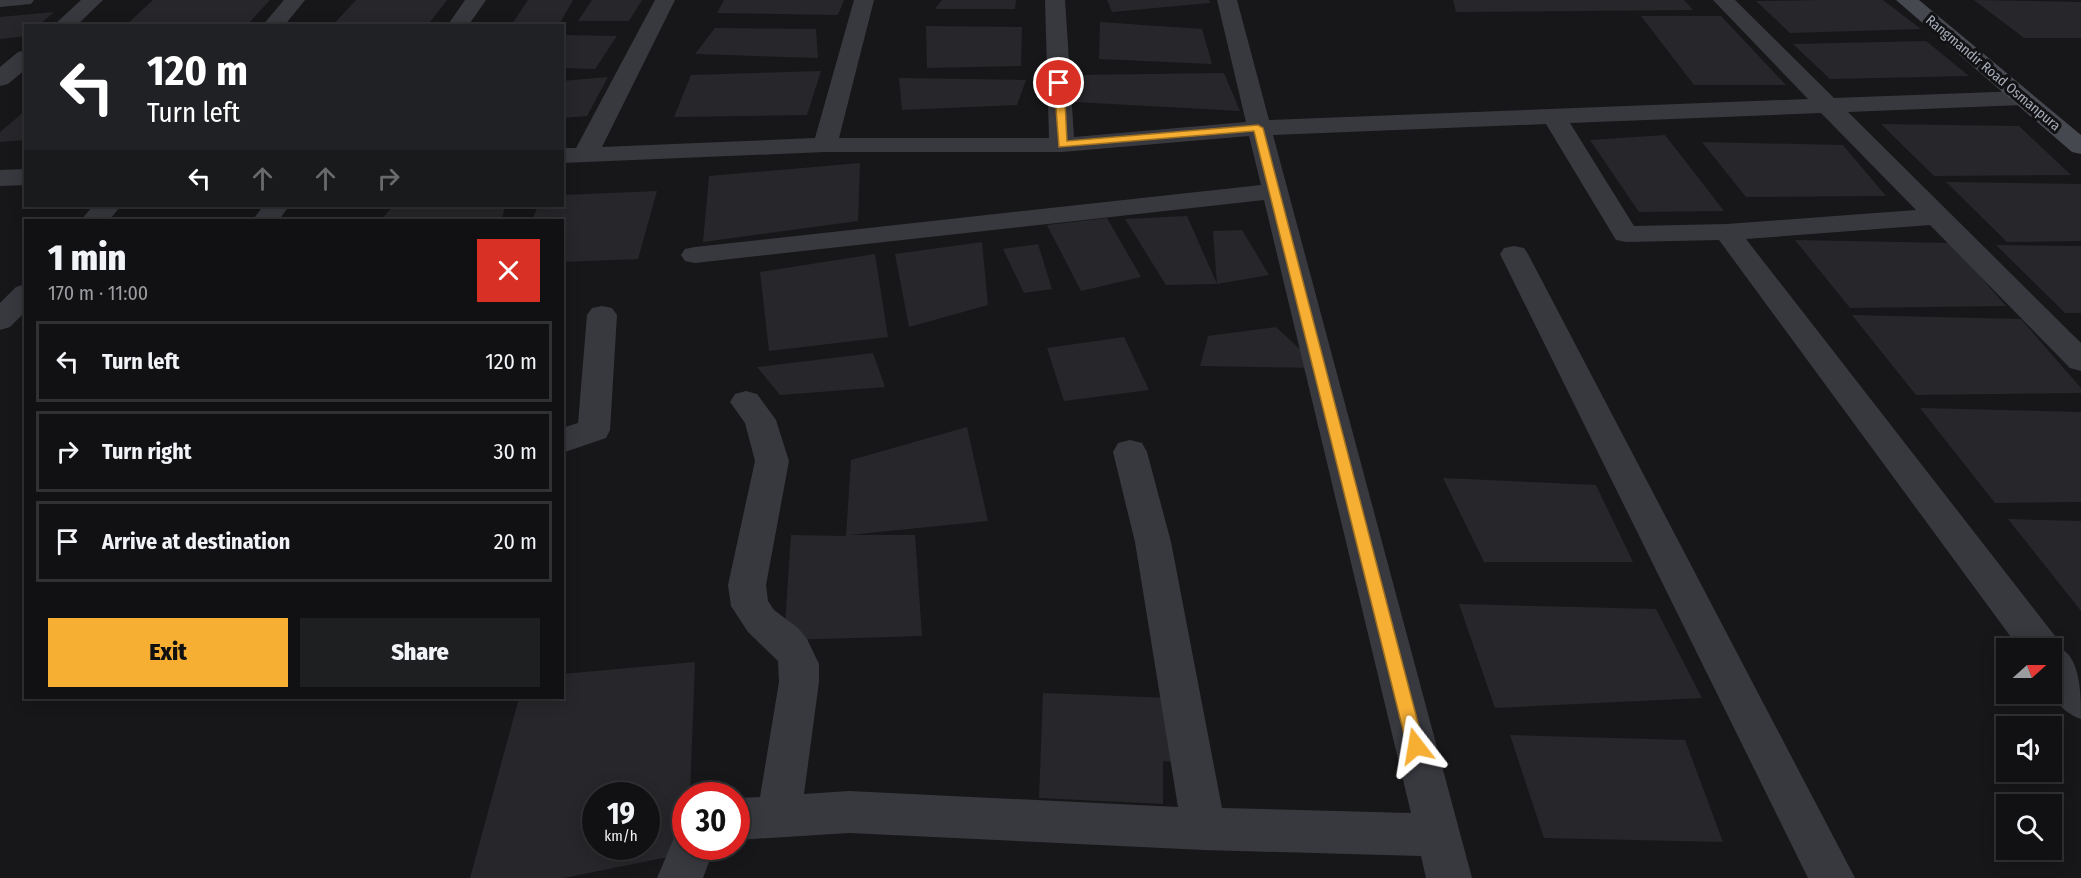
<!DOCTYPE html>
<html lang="en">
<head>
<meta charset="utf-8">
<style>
  body { margin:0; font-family:"Fira Sans Condensed",sans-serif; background:#1e1f21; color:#f1f3f6; height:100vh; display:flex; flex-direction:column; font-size:22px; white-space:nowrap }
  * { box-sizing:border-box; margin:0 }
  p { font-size:20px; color:#9c9da0 }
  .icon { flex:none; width:33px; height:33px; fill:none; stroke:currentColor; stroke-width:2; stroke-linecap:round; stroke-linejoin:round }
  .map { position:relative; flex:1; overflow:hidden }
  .details { position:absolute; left:24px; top:219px; width:540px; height:480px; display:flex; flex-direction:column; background:#111113; border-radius:0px; box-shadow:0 3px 15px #0003,0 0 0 2px #303133 }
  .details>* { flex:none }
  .guide { position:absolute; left:24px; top:24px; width:540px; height:183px; border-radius:0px; box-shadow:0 3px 15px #0003,0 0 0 2px #303133; background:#202124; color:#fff; overflow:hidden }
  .needle { width:39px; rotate:69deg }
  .fabs { position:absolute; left:1996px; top:638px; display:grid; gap:12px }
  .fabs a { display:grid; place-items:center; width:66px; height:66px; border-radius:0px; background:#111113; box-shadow:0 3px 15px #0003,0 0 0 2px #303133; font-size:30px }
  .speed { position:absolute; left:582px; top:782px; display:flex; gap:12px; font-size:30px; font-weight:700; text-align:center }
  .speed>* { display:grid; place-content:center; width:78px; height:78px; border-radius:50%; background:#111113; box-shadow:0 3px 15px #0003,0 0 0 2px #303133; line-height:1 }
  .speed small { font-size:15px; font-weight:400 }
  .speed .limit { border:9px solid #d22; background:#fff; color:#111 }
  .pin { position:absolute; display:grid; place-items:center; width:51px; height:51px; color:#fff; margin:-26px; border:3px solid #fff; border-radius:50%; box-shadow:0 2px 6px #0007 }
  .me { position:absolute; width:66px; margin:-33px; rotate:346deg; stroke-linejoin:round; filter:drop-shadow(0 0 4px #0008) }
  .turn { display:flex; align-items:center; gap:21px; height:126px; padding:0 24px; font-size:27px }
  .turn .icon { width:78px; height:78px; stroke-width:2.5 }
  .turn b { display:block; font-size:42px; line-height:51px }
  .lanes { display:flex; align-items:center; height:57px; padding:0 24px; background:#0003; justify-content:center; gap:30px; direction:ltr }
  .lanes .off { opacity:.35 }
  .round { display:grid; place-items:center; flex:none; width:63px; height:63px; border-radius:0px; background:#1e1f21 }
  .headline { display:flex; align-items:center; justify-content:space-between; height:102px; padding:0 24px }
  h1 { font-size:36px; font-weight:800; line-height:45px }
  .cta { display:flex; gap:12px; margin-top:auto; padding:12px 24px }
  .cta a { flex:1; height:69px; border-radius:0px; background:#f6ae33; color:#111; font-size:24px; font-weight:800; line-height:69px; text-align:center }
  .cta a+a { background:#1e1f21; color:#f1f3f6 }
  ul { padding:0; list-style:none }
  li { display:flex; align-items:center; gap:18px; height:81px; margin:0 12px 9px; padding:0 12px; border:3px solid #303133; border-radius:0px }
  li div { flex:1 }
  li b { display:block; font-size:22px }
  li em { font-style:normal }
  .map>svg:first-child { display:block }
  .building { fill:#27272b; fill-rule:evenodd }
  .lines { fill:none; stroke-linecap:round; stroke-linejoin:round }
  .street { fill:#38393f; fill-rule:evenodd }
  .secondary { fill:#46484f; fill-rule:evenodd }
  .route { fill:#f6ae33; stroke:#a07121; stroke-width:1.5 }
  .labels { text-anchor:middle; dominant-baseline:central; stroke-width:6; stroke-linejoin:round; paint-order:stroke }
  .far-street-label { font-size:14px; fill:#a9afba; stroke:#121215 }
</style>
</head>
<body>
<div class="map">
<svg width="2081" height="878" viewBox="0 0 2081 878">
  <rect width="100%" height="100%" fill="#171719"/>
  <g class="building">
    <path d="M153,0H270L246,26H125Z"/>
    <path d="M356,0H447L427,26H332Z"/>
    <path d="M528,0H573L560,23L512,24Z"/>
    <path d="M592,0H642L629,21H578Z"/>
    <path d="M724,0H844L838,15L717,13Z"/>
    <path d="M942,0H1016L1015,9H935Z"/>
    <path d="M1107,0H1209L1210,3L1112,12Z"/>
    <path d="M1453,0H1684L1693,10L1456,12Z"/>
    <path d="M1820,0H1883L1921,29L1790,33L1756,1Z"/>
    <path d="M1974,0L2081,2V38H2024Z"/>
    <path d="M54,12L38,26H26V36L0,39V17Z"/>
    <path d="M1641,16H1721L1786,85H1694Z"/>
    <path d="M1100,22L1202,29L1212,64L1099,59Z"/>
    <path d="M926,26L1022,27L1021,66L927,68Z"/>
    <path d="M715,28L816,29L818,58L695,54Z"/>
    <path d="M562,35L617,36L595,69L562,68Z"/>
    <path d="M1926,41L1969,76L1830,79L1793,44Z"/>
    <path d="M821,71L807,115L674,117L691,75Z"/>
    <path d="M1224,73L1240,111L1075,102V75Z"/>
    <path d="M608,77L587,116L562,118V81Z"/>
    <path d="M899,78L1026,80L1017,105L902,110Z"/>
    <path d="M26,110V140L0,142V132Z"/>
    <path d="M1881,124L2019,126L2071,175L1934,176Z"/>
    <path d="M1665,135L1724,211L1639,212L1590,140Z"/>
    <path d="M1702,142L1843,145L1886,196L1746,197Z"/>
    <path d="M860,163L858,221L703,242L709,176Z"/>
    <path d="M1946,182L2081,184V241L2007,242Z"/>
    <path d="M657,191L638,259L562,262V220H532L538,206H562V195Z"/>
    <path d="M393,206H505L502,220H381Z"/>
    <path d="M1187,216L1217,284L1166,285L1125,219Z"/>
    <path d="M1107,218L1141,277L1081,291L1047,225Z"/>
    <path d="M1242,230L1269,275L1217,284L1213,231Z"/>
    <path d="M1795,240L1951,243L2006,306L1850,308Z"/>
    <path d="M982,242L988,305L909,327L895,254Z"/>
    <path d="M1038,244L1052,289L1024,293L1003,249Z"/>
    <path d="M1996,245L2081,246V313H2065Z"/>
    <path d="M875,254L888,337L769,351L760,272Z"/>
    <path d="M1852,315L2021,319L2081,388V393L1916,395Z"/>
    <path d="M1276,327L1320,368L1200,366L1208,336Z"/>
    <path d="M1124,337L1149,390L1064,401L1047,348Z"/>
    <path d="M873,353L885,387L780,395L757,367Z"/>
    <path d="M1920,408L2081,412V502L1995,503Z"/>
    <path d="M967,427L988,521L849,535H915L922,636L784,640L791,535L846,536L851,460Z"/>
    <path d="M1443,478L1596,485L1633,562H1484Z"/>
    <path d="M2008,519L2081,521V611Z"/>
    <path d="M1459,604L1656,609L1702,698L1495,708Z"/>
    <path d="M695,662L690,795H686V846H688V853L564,878H470L519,698H562V674ZM596,795H646V846H596Z"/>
    <path d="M1043,693L1173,698L1175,762L1163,761V804L1039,798Z"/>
    <path d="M1510,735L1685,740L1723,842L1544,838Z"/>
  </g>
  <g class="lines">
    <g class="street">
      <path d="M0,0H34L31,4L0,7Z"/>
      <path d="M81,0H103L76,26H53Z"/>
      <path d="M284,0H305L284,26H262Z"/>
      <path d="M465,0H486L468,26H447Z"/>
      <path d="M655,0H675L602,147L815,138L854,0H874L839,138H1049L1045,0H1065L1074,137L1246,122L1217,0H1237L1269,120L1808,99L1713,0H1735L1834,98L2022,91L2030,93L2034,98L2030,103L2022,105L1848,112L2081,343V371L2070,368L1930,225L1746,239L2055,636L2060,648C2081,658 2081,696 2081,719C2046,706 2052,680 2052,648H2019L1719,240L1626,242L1616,240L1546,124L1273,135L1472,878H1426L1421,856L1204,850L849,833L736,840V798L760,797L779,682L778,661L748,632L731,606L728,585L755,461L745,423L730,402L735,394L746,391L757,394L776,420L789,461L766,585L768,601L774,610L798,628L807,639L819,664V682L804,794L849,791L1178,807L1135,542L1113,452L1118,443L1130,440L1142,443L1147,452L1171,542L1222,808L1411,813L1264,200L695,263L685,261L681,255L685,249L695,247L1261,185L1249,136L1062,152H825L562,163V148H576ZM1821,113L1916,210L1727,224L1634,226L1570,123Z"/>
      <path d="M26,50V69L8,84L0,86V67L18,52Z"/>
      <path d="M26,169V185L0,186V170Z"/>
      <path d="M93,206H121L109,220H81Z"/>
      <path d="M263,206H289L279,220H253Z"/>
      <path d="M1514,246L1524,248L1528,254L1855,878H1808L1500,254L1504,248Z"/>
      <path d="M26,284V311L10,327L0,330V303L16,287Z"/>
      <path d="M602,306L612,308L617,315L610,430L606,438L562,453V428L578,423L587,315L592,308Z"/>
      <path d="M686,827V846H715L703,878H657L677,831Z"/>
    </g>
    <path class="secondary" d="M1896,0H1919L2081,135V154L2072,152Z"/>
  </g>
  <path class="route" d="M1059,80L1064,83L1067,141L1258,125L1263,128L1424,746L1422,751L1416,754L1410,751L1407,746L1254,131L1059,147L1054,83Z"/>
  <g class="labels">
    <g class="far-street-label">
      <text transform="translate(1993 73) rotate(40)">Rangmandir Road Osmanpura</text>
    </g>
  </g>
</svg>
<div class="fabs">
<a><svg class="needle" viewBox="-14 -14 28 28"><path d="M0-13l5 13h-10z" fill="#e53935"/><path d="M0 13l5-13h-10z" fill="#9c9da0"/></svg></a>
<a><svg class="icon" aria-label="sound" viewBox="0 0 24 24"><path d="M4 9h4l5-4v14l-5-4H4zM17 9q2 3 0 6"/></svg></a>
<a><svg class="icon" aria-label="search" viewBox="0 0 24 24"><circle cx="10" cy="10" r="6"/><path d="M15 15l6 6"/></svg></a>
</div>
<div class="speed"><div>19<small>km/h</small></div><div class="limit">30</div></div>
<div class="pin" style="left:1059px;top:83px;background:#d93025"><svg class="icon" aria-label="arrive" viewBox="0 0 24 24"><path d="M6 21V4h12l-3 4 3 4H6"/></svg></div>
<svg class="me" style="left:1416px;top:746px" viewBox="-20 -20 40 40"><path d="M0-17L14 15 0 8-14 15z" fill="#f6ae33" stroke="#fff" stroke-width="4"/></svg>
<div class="guide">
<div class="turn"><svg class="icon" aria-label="left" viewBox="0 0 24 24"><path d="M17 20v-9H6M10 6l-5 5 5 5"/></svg><div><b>120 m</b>Turn left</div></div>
<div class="lanes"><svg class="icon" aria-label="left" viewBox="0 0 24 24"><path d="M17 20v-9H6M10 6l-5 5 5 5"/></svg><svg class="icon off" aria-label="ahead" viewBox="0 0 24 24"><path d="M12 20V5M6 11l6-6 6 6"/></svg><svg class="icon off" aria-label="ahead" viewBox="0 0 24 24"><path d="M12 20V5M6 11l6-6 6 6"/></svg><svg class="icon off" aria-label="right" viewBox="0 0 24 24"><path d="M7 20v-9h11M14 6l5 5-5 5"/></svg></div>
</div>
<section class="details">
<div class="headline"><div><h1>1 min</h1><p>170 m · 11:00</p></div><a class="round" style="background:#d93025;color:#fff"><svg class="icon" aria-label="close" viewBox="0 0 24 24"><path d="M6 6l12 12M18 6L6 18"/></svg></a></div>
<ul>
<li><svg class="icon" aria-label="left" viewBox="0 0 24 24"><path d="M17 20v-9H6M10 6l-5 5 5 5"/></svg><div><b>Turn left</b></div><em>120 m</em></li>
<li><svg class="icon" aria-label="right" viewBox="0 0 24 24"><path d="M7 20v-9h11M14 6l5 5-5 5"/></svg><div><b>Turn right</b></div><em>30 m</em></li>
<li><svg class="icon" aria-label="arrive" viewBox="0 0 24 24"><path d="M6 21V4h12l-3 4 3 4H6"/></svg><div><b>Arrive at destination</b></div><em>20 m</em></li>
</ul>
<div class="cta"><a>Exit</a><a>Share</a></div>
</section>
</div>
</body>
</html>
